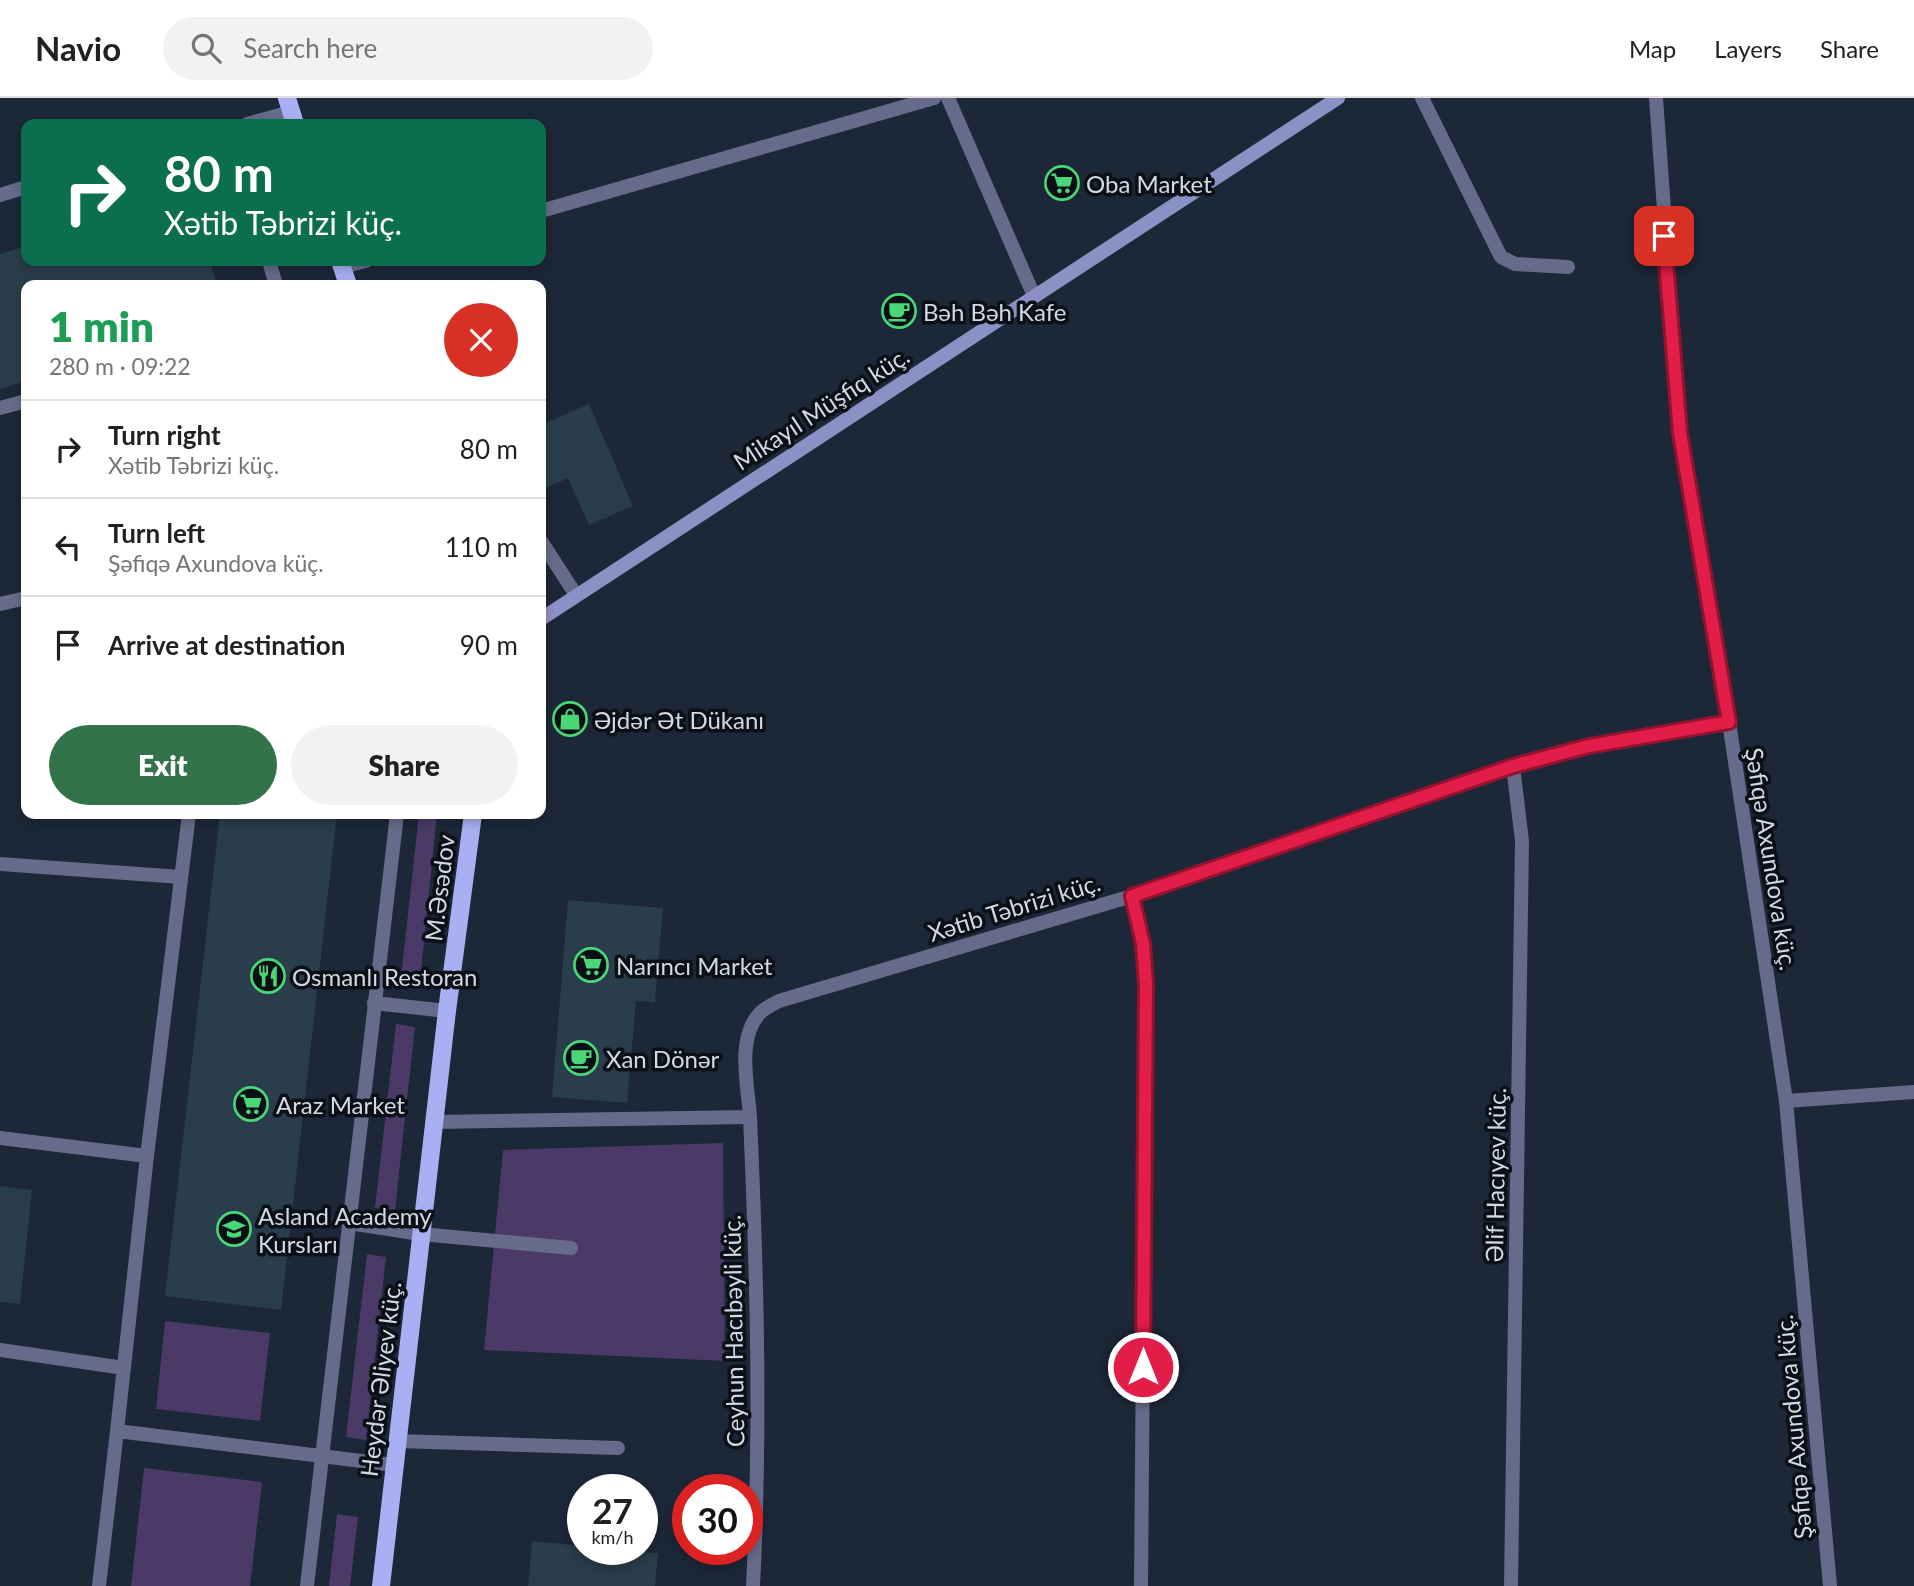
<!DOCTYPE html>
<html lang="en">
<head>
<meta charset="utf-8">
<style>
  body { margin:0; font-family:Lato,sans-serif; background:#f2f2f2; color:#202124; height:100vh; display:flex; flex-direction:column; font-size:26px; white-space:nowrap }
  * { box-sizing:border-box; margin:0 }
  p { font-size:23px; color:#757577 }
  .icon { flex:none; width:38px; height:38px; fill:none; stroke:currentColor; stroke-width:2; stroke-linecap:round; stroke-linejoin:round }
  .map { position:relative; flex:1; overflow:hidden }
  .drawer { position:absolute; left:21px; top:182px; width:525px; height:539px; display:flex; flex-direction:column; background:#fff; border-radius:14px; box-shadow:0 4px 10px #0003 }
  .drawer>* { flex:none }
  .guide { position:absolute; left:21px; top:21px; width:525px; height:147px; border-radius:14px; box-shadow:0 4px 10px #0003; background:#0b6e4f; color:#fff; overflow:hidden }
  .speed { position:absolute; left:567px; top:1376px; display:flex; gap:14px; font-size:35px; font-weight:700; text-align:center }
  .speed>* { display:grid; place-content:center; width:91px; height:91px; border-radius:50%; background:#fff; box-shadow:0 4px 10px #0003; line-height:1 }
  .speed small { font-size:18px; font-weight:400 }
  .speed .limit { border:10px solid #d22; background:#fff; color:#111 }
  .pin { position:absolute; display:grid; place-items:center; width:60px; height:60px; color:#fff; margin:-30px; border-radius:14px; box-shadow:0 4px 10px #0006 }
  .me { position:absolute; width:77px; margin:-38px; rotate:0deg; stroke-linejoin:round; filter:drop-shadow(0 0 5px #0008) }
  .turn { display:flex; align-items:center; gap:24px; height:147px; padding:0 28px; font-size:32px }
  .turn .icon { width:91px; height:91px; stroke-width:2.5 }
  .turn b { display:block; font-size:49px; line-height:60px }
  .round { display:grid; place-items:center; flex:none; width:74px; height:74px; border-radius:37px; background:#f2f2f2 }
  .overview { display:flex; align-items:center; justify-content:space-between; height:119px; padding:0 28px }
  h1 { font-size:42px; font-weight:800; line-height:52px; color:#1e9e55 }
  .action { display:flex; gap:14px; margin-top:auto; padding:14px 28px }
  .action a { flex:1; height:80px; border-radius:42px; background:#32734a; color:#fff; font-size:28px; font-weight:800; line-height:80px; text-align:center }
  .action a+a { background:#f2f2f2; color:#202124 }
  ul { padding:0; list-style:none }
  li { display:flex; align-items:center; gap:21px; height:98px; padding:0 28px; border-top:2px solid #e0e0e0 }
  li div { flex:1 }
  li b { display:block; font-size:26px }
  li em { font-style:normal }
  header { display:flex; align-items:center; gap:42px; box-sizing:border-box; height:98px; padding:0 35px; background:#fff; border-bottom:2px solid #e0e0e0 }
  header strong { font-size:33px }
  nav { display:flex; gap:38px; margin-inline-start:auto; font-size:24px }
  .search { width:490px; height:63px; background:#f2f2f2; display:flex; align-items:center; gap:18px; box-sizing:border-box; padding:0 24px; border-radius:38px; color:#757577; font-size:26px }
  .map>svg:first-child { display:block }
  .green { fill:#4b3967 }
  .building { fill:#293d4a }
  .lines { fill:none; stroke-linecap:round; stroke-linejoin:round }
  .lane { stroke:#676b8b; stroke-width:14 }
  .street { stroke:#676b8b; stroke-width:14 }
  .secondary { stroke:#8c91c5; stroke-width:14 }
  .primary { stroke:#a8aff2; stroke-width:18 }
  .route-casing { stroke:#92132f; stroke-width:18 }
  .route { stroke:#e11d48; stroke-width:12 }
  .labels { text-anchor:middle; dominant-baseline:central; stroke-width:7; stroke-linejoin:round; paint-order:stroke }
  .poi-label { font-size:24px; fill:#d1d9e4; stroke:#0b1017; text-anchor:start }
  .street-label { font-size:24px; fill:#d1d9e4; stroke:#0b1017 }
</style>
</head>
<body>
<header>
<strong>Navio</strong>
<div class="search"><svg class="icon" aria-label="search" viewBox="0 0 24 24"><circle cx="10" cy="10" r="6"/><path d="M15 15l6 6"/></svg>Search here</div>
<nav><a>Map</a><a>Layers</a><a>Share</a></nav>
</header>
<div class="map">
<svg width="1914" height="1488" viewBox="0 0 1914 1488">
  <rect width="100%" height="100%" fill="#1c2737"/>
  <g class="green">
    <path d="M419,716H437L419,892L400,889Z"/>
    <path d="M396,926L415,929L395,1112L375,1110Z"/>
    <path d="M723,1045L725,1263L484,1252L503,1052Z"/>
    <path d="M367,1156L386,1159L366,1342L346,1339Z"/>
    <path d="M165,1223L270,1235L260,1323L156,1311Z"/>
    <path d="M144,1370L262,1384L250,1488H131Z"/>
    <path d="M337,1416L358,1419L350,1488H329Z"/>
  </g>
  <g class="building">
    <path d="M26,148V163H210L217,187H26V283L0,291V156Z"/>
    <path d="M589,306L633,408L589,427L568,380L541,392V327Z"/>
    <path d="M220,716H337L281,1212L165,1198Z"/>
    <path d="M568,802L663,810L655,904L636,903L627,1005L552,999Z"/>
    <path d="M0,1088L32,1092L20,1206L0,1204Z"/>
    <path d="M532,1443L583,1448V1451L658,1455L655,1488H528Z"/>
  </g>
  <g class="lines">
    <g class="lane">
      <path d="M269,163L276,187"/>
      <path d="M0,310L26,303"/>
      <path d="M541,443L576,497"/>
      <path d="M0,506L26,500"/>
      <path d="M189,716L147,1058L117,1333L394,1367"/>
      <path d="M0,766L181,779"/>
      <path d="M374,905L447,913"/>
      <path d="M0,1040L147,1058"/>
      <path d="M349,1125L421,1136L571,1150"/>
      <path d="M0,1252L124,1270"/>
      <path d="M397,1343L618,1350"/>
      <path d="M99,1488L117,1333"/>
      <path d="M307,1488L397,716"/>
    </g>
    <g class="street">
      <path d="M948,0L1034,198"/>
      <path d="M1422,0L1501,159L1515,166L1568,169"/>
      <path d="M1656,0L1680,335L1729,624L1786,1003L1830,1488"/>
      <path d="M247,26L291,14"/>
      <path d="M0,97L26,89"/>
      <path d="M541,113L934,0"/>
      <path d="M342,169L366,163"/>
      <path d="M1132,798L1143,846L1146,887L1141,1488"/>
      <path d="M1786,1003L1914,994"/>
      <path d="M750,1019C757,1176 761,1331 753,1488"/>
      <path d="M435,1024L750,1019C748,988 736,940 760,915C765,910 773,906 779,903L1132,798L1513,668L1589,648L1729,624"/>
      <path d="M1511,1488L1522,743L1513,668"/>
    </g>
    <path class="secondary" d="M541,521L1338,0"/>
    <g class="primary">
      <path d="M287,0L295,26"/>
      <path d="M340,163L348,187"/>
      <path d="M381,1488L447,913L473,716"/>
    </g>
  </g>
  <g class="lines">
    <g class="route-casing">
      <path id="route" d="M1143,1269L1146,887L1143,846L1132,798L1513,668L1589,648L1729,624L1680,335L1664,138"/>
    </g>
    <use href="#route" class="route"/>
  </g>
  <defs>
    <g id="supermarket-ring" transform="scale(1.75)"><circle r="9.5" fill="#0b1017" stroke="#49d778" stroke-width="1.5"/><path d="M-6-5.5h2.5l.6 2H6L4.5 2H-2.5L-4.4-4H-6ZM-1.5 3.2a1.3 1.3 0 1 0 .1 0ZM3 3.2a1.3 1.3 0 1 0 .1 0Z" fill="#49d778"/></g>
    <g id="cafe-ring" transform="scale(1.75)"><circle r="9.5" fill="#0b1017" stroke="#49d778" stroke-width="1.5"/><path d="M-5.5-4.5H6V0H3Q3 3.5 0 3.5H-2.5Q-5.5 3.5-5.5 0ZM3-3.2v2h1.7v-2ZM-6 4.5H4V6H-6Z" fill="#49d778"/></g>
    <g id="shop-ring" transform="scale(1.75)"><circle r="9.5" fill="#0b1017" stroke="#49d778" stroke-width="1.5"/><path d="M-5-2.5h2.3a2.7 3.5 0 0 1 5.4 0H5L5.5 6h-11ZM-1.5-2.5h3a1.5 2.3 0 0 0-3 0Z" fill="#49d778"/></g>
    <g id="restaurant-ring" transform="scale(1.75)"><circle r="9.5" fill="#0b1017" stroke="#49d778" stroke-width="1.5"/><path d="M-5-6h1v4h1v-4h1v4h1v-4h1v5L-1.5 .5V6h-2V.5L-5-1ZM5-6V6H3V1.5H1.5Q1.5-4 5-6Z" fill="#49d778"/></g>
    <g id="university-ring" transform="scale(1.75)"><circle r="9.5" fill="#0b1017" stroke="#49d778" stroke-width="1.5"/><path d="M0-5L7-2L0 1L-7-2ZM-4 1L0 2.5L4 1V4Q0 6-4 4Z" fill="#49d778"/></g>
  </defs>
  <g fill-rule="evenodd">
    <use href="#supermarket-ring" x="1062" y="85"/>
    <use href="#cafe-ring" x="899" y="213"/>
    <use href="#shop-ring" x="570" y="621"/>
    <use href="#supermarket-ring" x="591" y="867"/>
    <use href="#restaurant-ring" x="268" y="878"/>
    <use href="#cafe-ring" x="581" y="960"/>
    <use href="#supermarket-ring" x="251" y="1006"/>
    <use href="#university-ring" x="234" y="1131"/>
  </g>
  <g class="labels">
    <g class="poi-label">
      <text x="1086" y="85">Oba Market</text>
      <text x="923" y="213">Bəh Bəh Kafe</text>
      <text x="594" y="621">Əjdər Ət Dükanı</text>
      <text x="616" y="867">Narıncı Market</text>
      <text x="292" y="878">Osmanlı Restoran</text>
      <text x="606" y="960">Xan Dönər</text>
      <text x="276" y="1006">Araz Market</text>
      <text x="258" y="1117">Asland Academy<tspan x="258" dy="28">Kursları</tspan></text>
    </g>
    <g class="street-label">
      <text transform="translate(821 310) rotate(-33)">Mikayıl Müşfiq küç.</text>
      <text transform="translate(1772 761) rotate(81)">Şəfiqə Axundova küç.</text>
      <text transform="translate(439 790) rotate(-83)">M.Əsədov</text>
      <text transform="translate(1014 809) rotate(-17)">Xətib Təbrizi küç.</text>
      <text transform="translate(1495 1077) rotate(-89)">Əlif Hacıyev küç.</text>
      <text transform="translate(733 1233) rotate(-91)">Ceyhun Hacıbəyli küç.</text>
      <text transform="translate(380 1281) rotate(-83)">Heydər Əliyev küç.</text>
      <text transform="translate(1793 1329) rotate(-95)">Şəfiqə Axundova küç.</text>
    </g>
  </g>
</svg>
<div class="speed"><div>27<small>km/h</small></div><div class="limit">30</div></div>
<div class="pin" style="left:1664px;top:138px;background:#d93025"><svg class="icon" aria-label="arrive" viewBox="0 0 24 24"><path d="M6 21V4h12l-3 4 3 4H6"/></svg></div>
<svg class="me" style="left:1143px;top:1269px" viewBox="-20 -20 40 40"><circle r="17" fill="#e11d48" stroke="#fff" stroke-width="3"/><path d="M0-11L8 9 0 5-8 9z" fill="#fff"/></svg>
<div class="guide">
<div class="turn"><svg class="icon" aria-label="right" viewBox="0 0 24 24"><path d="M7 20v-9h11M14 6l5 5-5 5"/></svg><div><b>80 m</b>Xətib Təbrizi küç.</div></div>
</div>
<section class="drawer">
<div class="overview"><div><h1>1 min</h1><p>280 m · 09:22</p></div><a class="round" style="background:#d93025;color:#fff"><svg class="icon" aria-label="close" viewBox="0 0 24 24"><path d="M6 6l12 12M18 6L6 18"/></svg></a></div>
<ul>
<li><svg class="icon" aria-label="right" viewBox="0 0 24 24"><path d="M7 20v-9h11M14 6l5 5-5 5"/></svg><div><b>Turn right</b><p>Xətib Təbrizi küç.</p></div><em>80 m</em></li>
<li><svg class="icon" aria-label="left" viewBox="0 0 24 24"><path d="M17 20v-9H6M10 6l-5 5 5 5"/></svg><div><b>Turn left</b><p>Şəfiqə Axundova küç.</p></div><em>110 m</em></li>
<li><svg class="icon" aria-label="arrive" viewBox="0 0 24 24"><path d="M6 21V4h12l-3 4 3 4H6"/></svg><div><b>Arrive at destination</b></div><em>90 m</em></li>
</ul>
<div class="action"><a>Exit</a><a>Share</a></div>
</section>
</div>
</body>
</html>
